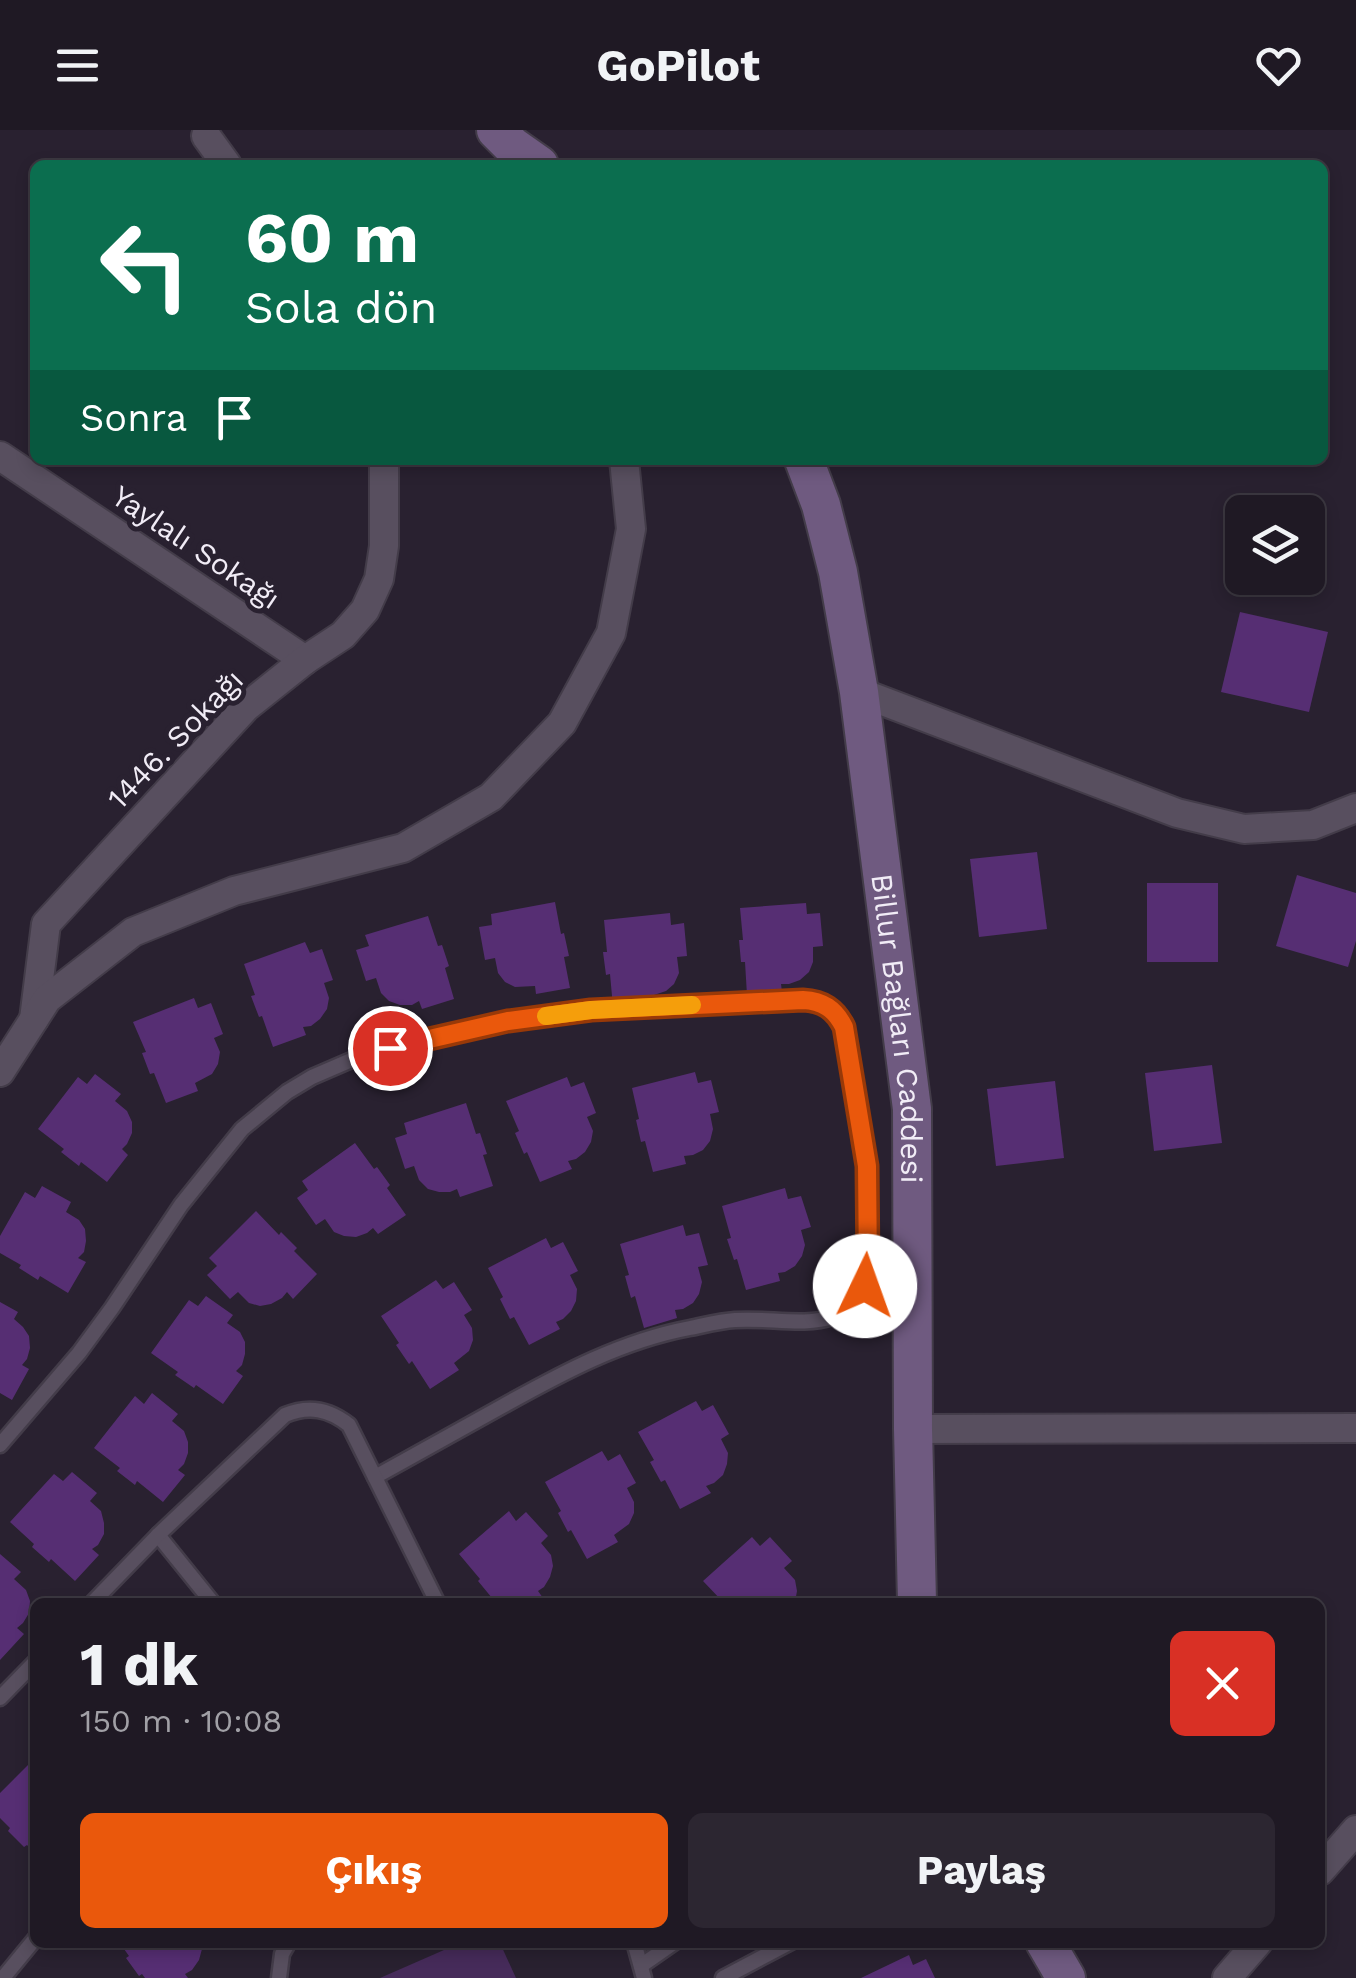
<!DOCTYPE html>
<html lang="tr">
<head>
<meta charset="utf-8">
<style>
  body { margin:0; font-family:"Work Sans",sans-serif; background:#2c2631; color:#f1f3f6; height:100vh; display:flex; flex-direction:column; font-size:38px; white-space:nowrap }
  * { box-sizing:border-box; margin:0 }
  p { font-size:32px; color:#a1a0a6 }
  .icon { flex:none; width:55px; height:55px; fill:none; stroke:currentColor; stroke-width:2; stroke-linecap:round; stroke-linejoin:round }
  .map { position:relative; flex:1; overflow:hidden }
  .drawer { position:absolute; left:30px; top:1468px; width:1295px; height:350px; display:flex; flex-direction:column; background:#1f1924; border-radius:15px; box-shadow:0 5px 15px #0003,0 0 0 2px #3c3841 }
  .drawer>* { flex:none }
  .banner { position:absolute; left:30px; top:30px; width:1298px; height:305px; border-radius:15px; box-shadow:0 5px 15px #0003,0 0 0 2px #3c3841; background:#0b6e4f; color:#fff; overflow:hidden }
  .buttons { position:absolute; left:1225px; top:365px; display:grid; gap:20px }
  .buttons a { display:grid; place-items:center; width:100px; height:100px; border-radius:15px; background:#1f1924; box-shadow:0 5px 15px #0003,0 0 0 2px #3c3841; font-size:50px }
  .pin { position:absolute; display:grid; place-items:center; width:85px; height:85px; color:#fff; margin:-42px; border:5px solid #fff; border-radius:50%; box-shadow:0 2px 10px #0007 }
  .me { position:absolute; width:110px; margin:-55px; rotate:3deg; stroke-linejoin:round; filter:drop-shadow(0 0 8px #0008) }
  .turn { display:flex; align-items:center; gap:35px; height:210px; padding:0 50px; font-size:45px }
  .turn .icon { width:130px; height:130px; stroke-width:2.5 }
  .turn b { display:block; font-size:70px; line-height:85px }
  .then { display:flex; align-items:center; height:95px; padding:0 50px; background:#0003; gap:20px; font-size:38px }
  .round { display:grid; place-items:center; flex:none; width:105px; height:105px; border-radius:15px; background:#2c2631 }
  .head { display:flex; align-items:center; justify-content:space-between; height:170px; padding:0 50px }
  h1 { font-size:60px; font-weight:700; line-height:75px }
  .button { display:flex; gap:20px; margin-top:auto; padding:20px 50px }
  .button a { flex:1; height:115px; border-radius:15px; background:#ea580c; color:#fff; font-size:40px; font-weight:700; line-height:115px; text-align:center }
  .button a+a { background:#2c2631; color:#f1f3f6 }
  header { display:flex; justify-content:space-between; align-items:center; height:130px; padding:0 50px; background:#1f1924; font-size:45px; font-weight:700 }
  .map>svg:first-child { display:block }
  .green { fill:#462b5a }
  .building { fill:#562e73 }
  .lines { fill:none; stroke-linecap:round; stroke-linejoin:round }
  .lane-casing { stroke:#433c49; stroke-width:19 }
  .street-casing { stroke:#433c49; stroke-width:32 }
  .secondary-casing { stroke:#433c49; stroke-width:42 }
  .lane { stroke:#584f5f; stroke-width:14 }
  .street { stroke:#584f5f; stroke-width:28 }
  .secondary { stroke:#6f5a80; stroke-width:38 }
  .route-casing { stroke:#983908; stroke-width:25 }
  .route { stroke:#ea580c; stroke-width:18 }
  .slow { stroke:#f59e0b; stroke-width:18 }
  .labels { text-anchor:middle; dominant-baseline:central; stroke-width:10; stroke-linejoin:round; paint-order:stroke }
  .street-label { font-size:30px; fill:#f1ecf6; stroke:#292130 }
</style>
</head>
<body>
<header><svg class="icon" aria-label="menu" viewBox="0 0 24 24"><path d="M4 6h16M4 12h16M4 18h16"/></svg>GoPilot<svg class="icon" aria-label="heart" viewBox="0 0 24 24"><path d="M12 20l-8-8c-3-5 5-10 8-4 3-6 11-1 8 4z"/></svg></header>
<div class="map">
<svg width="1356" height="1848" viewBox="0 0 1356 1848">
  <rect width="100%" height="100%" fill="#292130"/>
  <path class="green" d="M460,1813H500L516,1848H380Z"/>
  <g class="building">
    <path d="M1240,482L1328,502L1309,582L1221,562Z"/>
    <path d="M1037,722L1047,799L979,807L970,729Z"/>
    <path d="M1297,745L1356,763V811L1348,837L1276,816Z"/>
    <rect x="1147" y="753" width="71" height="79"/>
    <path d="M555,772L561,804L564,803L569,826L564,827L570,858L536,864L535,856L515,857L505,852L498,843L495,828L485,830L479,797L492,795L491,784Z"/>
    <path d="M806,773L807,784L820,783L823,816L813,817V832L809,842L800,850L789,854H781L782,862L747,865L745,832H741L739,810H743L740,778Z"/>
    <path d="M670,783L671,795L684,793L687,826L677,827L679,843L674,854L666,861L654,865H647V873L613,877L610,844L606,845L603,822H607L604,790Z"/>
    <path d="M428,786L438,816L442,815L449,836L445,838L454,869L422,879L419,871L412,875H400L389,871L381,863L376,848L366,851L356,820L369,816L365,805Z"/>
    <path d="M305,812L310,823L322,819L333,850L324,853L329,868L327,879L320,889L311,896L303,897L306,905L273,917L262,886L259,887L251,866L255,865L244,834Z"/>
    <path d="M194,868L198,878L211,873L223,904L214,908L220,922L218,934L212,944L195,953L198,961L166,973L154,943L150,944L142,923L146,922L133,892Z"/>
    <path d="M1212,935L1222,1013L1154,1021L1145,943Z"/>
    <path d="M695,942L698,953L711,950L719,982L710,984L713,999L710,1011L703,1020L693,1025L684,1026L686,1034L653,1042L645,1011L641,1012L636,990L639,989L632,958Z"/>
    <path d="M95,944L121,964L115,971L127,981L132,992V1003L127,1014L122,1019L128,1025L107,1052L81,1032L79,1036L61,1022L64,1019L38,999L78,947L87,954Z"/>
    <path d="M567,947L571,957L584,952L596,983L587,987L593,1001L591,1012L585,1022L576,1029L568,1031L572,1039L540,1052L527,1022L524,1024L515,1003L519,1001L506,971Z"/>
    <path d="M1055,951L1064,1028L996,1036L987,959Z"/>
    <path d="M466,973L476,1004L480,1003L487,1024L483,1025L493,1056L460,1067L457,1059L450,1062H439L428,1059L419,1050L414,1036L405,1039L395,1008L407,1004L404,993Z"/>
    <path d="M355,1013L374,1039L377,1037L390,1055L387,1058L406,1085L378,1104L373,1098L367,1103L356,1107L344,1106L334,1102L325,1089L316,1095L297,1068L308,1060L302,1051Z"/>
    <path d="M42,1056L71,1072L66,1082L79,1090L85,1099L86,1111L84,1122L78,1128L86,1132L68,1163L40,1146L38,1150L19,1138L21,1135L0,1123V1106L25,1062L35,1068Z"/>
    <path d="M785,1058L788,1069L801,1066L811,1097L801,1100L805,1115L802,1126L795,1136L785,1142L778,1143L780,1151L746,1160L737,1129L734,1130L727,1109L731,1108L722,1076Z"/>
    <path d="M256,1081L279,1105L281,1102L297,1118L294,1121L317,1144L293,1169L287,1162L282,1168L271,1174L260,1176L249,1173L238,1162L230,1169L207,1145L217,1136L209,1128Z"/>
    <path d="M683,1095L686,1106L699,1103L708,1135L698,1137L702,1152L699,1164L693,1173L683,1179L675,1180L677,1188L644,1198L635,1166L631,1168L625,1146L629,1145L620,1114Z"/>
    <path d="M546,1108L551,1118L563,1112L578,1141L570,1145L577,1159L576,1171L571,1181L563,1189L556,1192L560,1199L529,1215L514,1187L510,1189L500,1169L503,1167L488,1138Z"/>
    <path d="M436,1150L443,1159L454,1152L472,1180L464,1185L472,1198L473,1210L469,1221L454,1233L459,1240L430,1259L412,1231L409,1234L396,1215L399,1213L381,1186Z"/>
    <path d="M206,1166L233,1185L227,1193L240,1202L245,1212V1224L242,1235L236,1241L243,1246L223,1274L196,1255L194,1258L175,1245L178,1242L151,1223L189,1170L198,1176Z"/>
    <path d="M0,1172L18,1182L14,1189L23,1197L29,1206L30,1218L27,1229L22,1235L29,1239L12,1270L0,1263Z"/>
    <path d="M152,1263L178,1284L172,1291L184,1301L188,1312V1323L184,1334L178,1340L185,1345L163,1372L137,1351L135,1355L117,1341L120,1338L94,1318L135,1266L144,1274Z"/>
    <path d="M696,1271L702,1281L713,1275L729,1304L721,1309L728,1323L727,1334L723,1345L714,1353L706,1356L711,1363L680,1379L665,1350L661,1352L650,1332L654,1330L638,1302Z"/>
    <path d="M602,1321L608,1331L620,1324L636,1353L627,1358L634,1372V1383L629,1394L614,1405L618,1412L587,1429L571,1400L568,1402L558,1383L561,1381L545,1352Z"/>
    <path d="M72,1342L97,1363L90,1371L101,1381L104,1393V1404L98,1415L92,1419L99,1425L75,1451L51,1429L49,1432L32,1417L34,1414L10,1392L54,1344L63,1351Z"/>
    <path d="M509,1381L516,1391L526,1382L548,1406L541,1413L551,1425L553,1436L550,1447L544,1457L538,1461L543,1468L538,1472H501L495,1466L492,1468L478,1451L480,1449L459,1424Z"/>
    <path d="M752,1407L760,1416L770,1407L792,1431L784,1438L795,1450L797,1461L795,1472H723L703,1451Z"/>
    <path d="M0,1424L21,1442L14,1449L26,1460L30,1471L29,1483L23,1493L17,1498L24,1504L0,1530Z"/>
    <path d="M35,1628V1723L27,1715L24,1717L8,1701L10,1698L0,1688V1663Z"/>
    <path d="M119,1812H201L202,1819L199,1830L192,1840L185,1844L188,1848H145L142,1844L139,1846L126,1828L129,1826Z"/>
    <path d="M909,1825L913,1835L926,1829L935,1848H861Z"/>
  </g>
  <g class="lines">
    <g class="lane-casing">
      <g id="lane">
        <path d="M0,1315L79,1223L112,1178L181,1075L242,999L287,962L312,947L363,925L449,903L508,891L591,879L803,870C823,871 835,879 844,897L867,1036L869,1141C852,1212 788,1186 735,1190C720,1191 705,1195 690,1198C621,1211 562,1243 501,1277C459,1300 417,1324 375,1347"/>
        <path d="M158,1405L212,1472"/>
        <path d="M93,1472L158,1405L285,1285C309,1275 329,1279 349,1295L437,1472"/>
        <path d="M0,1568L35,1532"/>
        <path d="M634,1812L644,1848"/>
        <path d="M642,1835L675,1812"/>
        <path d="M3,1848L35,1809"/>
        <path d="M279,1848L282,1824L289,1812"/>
        <path d="M723,1848L791,1812"/>
      </g>
    </g>
    <g class="street-casing">
      <g id="street">
        <path d="M206,6L227,35"/>
        <path d="M0,326L305,530"/>
        <path d="M859,562L1177,683L1244,699L1313,695L1356,678"/>
        <path d="M34,889L46,794L246,577L305,530L343,505L365,480L379,449L384,416V330"/>
        <path d="M0,942L47,869L133,802L234,761L403,718L491,667L562,593L611,503L631,399L624,330"/>
        <path d="M913,1299L1356,1298"/>
        <path d="M1320,1741L1356,1700"/>
        <path d="M1227,1848L1258,1812"/>
      </g>
    </g>
    <g class="secondary-casing">
      <g id="secondary">
        <path d="M496,0L512,16L539,35"/>
        <path id="s1" d="M804,330L821,375L838,442L859,562L912,979L913,1299L917,1472"/>
        <path d="M1045,1812L1066,1848"/>
      </g>
    </g>
    <use href="#lane" class="lane"/>
    <use href="#street" class="street"/>
    <use href="#secondary" class="secondary"/>
  </g>
  <g class="lines">
    <g class="route-casing">
      <path id="route" d="M390,918L508,891L591,880L803,870C823,871 835,879 844,897L867,1036L868,1141L865,1156"/>
    </g>
    <use href="#route" class="route"/>
    <path class="slow" d="M546,886L591,880L692,875"/>
  </g>
  <g class="labels">
    <g class="street-label">
      <text transform="translate(196 417) rotate(34)">Yaylalı Sokağı</text>
      <text transform="translate(175 609) rotate(-46)">1446. Sokağı</text>
      <text stroke="none"><textPath href="#s1" startOffset="578">Billur Bağları Caddesi</textPath></text>
    </g>
  </g>
</svg>
<div class="buttons">
<a><svg class="icon" aria-label="layers" viewBox="0 0 24 24"><path d="M12 4l9 5-9 5-9-5zM3 14l9 5 9-5"/></svg></a>
</div>
<div class="pin" style="left:390px;top:918px;background:#d93025"><svg class="icon" aria-label="arrive" viewBox="0 0 24 24"><path d="M6 21V4h12l-3 4 3 4H6"/></svg></div>
<svg class="me" style="left:865px;top:1156px" viewBox="-20 -20 40 40"><circle r="19" fill="#fff"/><path d="M0-13L10 11 0 6-10 11z" fill="#ea580c"/></svg>
<div class="banner">
<div class="turn"><svg class="icon" aria-label="left" viewBox="0 0 24 24"><path d="M17 20v-9H6M10 6l-5 5 5 5"/></svg><div><b>60 m</b>Sola dön</div></div>
<div class="then">Sonra<svg class="icon" aria-label="arrive" viewBox="0 0 24 24"><path d="M6 21V4h12l-3 4 3 4H6"/></svg></div>
</div>
<section class="drawer">
<div class="head"><div><h1>1 dk</h1><p>150 m · 10:08</p></div><a class="round" style="background:#d93025;color:#fff"><svg class="icon" aria-label="close" viewBox="0 0 24 24"><path d="M6 6l12 12M18 6L6 18"/></svg></a></div>
<div class="button"><a>Çıkış</a><a>Paylaş</a></div>
</section>
</div>
</body>
</html>
